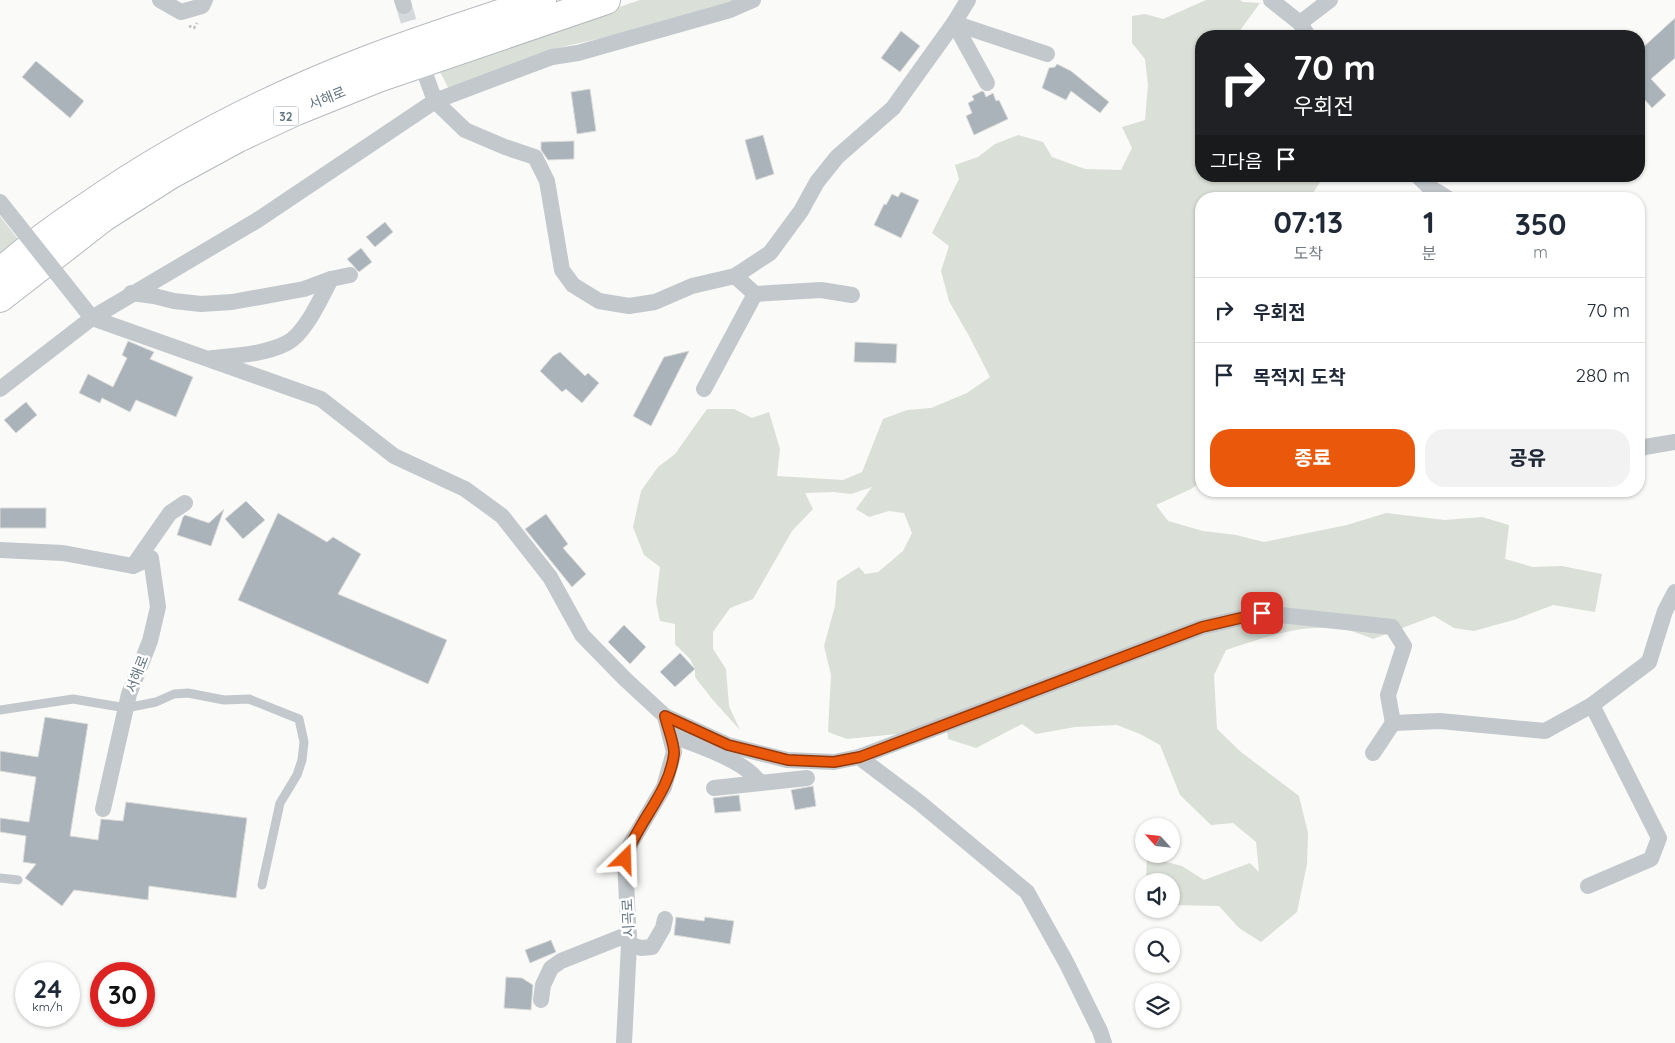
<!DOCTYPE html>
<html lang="ko">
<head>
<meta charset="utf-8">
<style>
  body { margin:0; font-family:Quicksand,"Noto Sans KR",sans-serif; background:#f2f2f3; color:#1f2937; height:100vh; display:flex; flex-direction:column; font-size:19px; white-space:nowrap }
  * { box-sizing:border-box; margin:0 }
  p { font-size:16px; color:#747a83 }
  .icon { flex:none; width:28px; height:28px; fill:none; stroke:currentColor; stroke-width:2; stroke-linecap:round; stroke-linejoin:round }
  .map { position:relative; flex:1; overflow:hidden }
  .details { position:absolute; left:1195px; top:192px; width:450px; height:305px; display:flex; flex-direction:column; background:#fff; border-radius:20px; box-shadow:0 1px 4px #0004 }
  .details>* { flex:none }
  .guide { position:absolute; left:1195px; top:30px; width:450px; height:152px; border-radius:20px; box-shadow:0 1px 4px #0004; background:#202124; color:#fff; overflow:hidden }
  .needle { width:32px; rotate:297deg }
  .tools { position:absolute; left:1135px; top:818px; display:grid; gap:10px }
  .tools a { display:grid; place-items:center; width:45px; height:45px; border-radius:50%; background:#fff; box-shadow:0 1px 4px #0004; font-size:25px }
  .speed { position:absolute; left:15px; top:962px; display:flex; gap:10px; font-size:25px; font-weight:700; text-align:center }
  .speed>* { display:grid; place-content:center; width:65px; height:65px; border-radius:50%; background:#fff; box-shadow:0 1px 4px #0004; line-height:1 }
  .speed small { font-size:12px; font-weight:400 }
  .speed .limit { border:8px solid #d22; background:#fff; color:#111 }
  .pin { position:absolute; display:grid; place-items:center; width:42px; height:42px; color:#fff; margin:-21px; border-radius:10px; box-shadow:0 2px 8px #0006 }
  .me { position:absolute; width:55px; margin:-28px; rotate:22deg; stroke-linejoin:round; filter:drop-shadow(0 0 4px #0008) }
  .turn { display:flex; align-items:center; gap:18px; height:105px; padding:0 15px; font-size:22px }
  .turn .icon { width:65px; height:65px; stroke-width:2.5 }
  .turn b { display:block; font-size:35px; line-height:42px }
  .then { display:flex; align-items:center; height:48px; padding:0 15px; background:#0003; gap:10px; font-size:19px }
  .eta { display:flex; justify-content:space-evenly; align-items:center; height:85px; text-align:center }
  .eta b { font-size:30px; font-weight:800; line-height:35px }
  .action { display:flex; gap:10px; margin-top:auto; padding:10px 15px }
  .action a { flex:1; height:58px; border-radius:20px; background:#ea580c; color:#fff; font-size:20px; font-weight:800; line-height:58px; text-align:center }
  .action a+a { background:#f2f2f3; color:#1f2937 }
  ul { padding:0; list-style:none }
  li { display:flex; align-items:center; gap:15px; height:65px; padding:0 15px; border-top:1px solid #e0e1e3 }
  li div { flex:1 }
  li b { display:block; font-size:19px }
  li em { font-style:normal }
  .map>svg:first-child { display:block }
  .green { fill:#dadfd7 }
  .building { fill:#aab3b9; stroke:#dcdcda }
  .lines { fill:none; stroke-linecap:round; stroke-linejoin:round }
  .minor-tunnel { stroke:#d5d9db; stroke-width:16; stroke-dasharray:16 8; stroke-linecap:butt }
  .trunk-casing { stroke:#b4b9bd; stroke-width:30 }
  .path { stroke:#bbbfc2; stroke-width:2.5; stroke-dasharray:2.5 2.5; stroke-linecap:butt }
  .service { stroke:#c3c8cc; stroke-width:9 }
  .minor { stroke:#c3c8cc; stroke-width:16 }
  .trunk { stroke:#fff; stroke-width:28 }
  .minor-bridge { stroke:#c3c8cc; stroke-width:16 }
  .route-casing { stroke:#983908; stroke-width:12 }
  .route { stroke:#ea580c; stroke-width:9 }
  .labels { text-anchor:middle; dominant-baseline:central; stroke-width:5; stroke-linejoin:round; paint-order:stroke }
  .shield { fill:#fff; stroke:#939fa8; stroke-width:1 }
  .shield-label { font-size:12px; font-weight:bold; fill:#657683 }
  .street-label { font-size:14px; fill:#657683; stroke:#fff }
</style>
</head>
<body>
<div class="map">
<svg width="1675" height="1043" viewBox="0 0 1675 1043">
  <rect width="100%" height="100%" fill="#fafaf8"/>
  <g class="green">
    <path d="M640,0H737L616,35L557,48L450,91L439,70L491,50Z"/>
    <path d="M1206,0H1240L1243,2L1260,3L1236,36H1201V176H1324L1309,199H1201V482L1191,489L1156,505L1168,521L1203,531L1236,535L1264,542L1347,525L1386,513L1445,520L1482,517L1509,525L1505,559L1533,567L1562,566L1602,574L1595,612L1553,605L1517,619L1474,631L1454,628L1434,616L1373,639C1365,636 1356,632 1347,630C1305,622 1265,637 1226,650L1214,675L1217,729L1241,752L1299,796L1308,833L1307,864L1297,912L1261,942L1239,928L1219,906L1171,905V881H1146L1147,857L1182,866L1204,880L1250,863L1259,872L1256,842L1233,823L1211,825L1180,795L1160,745L1140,734L1117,725L1075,727L1036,734L1022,724L976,748L948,739L947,729L847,739L828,732L831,675L824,646L835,606L837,581L859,567L865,574L878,572L903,551L912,533L904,513L889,511L869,517L856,509L872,487L851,494L833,492L805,493L813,509L792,531L753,599L730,608L713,632V649L726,669L729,706L740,730L712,699L695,677V669L690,659L675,644V624L660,621L656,602L660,567L644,555L633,527L641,491L658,467L675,454L707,409H734L752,418L769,412L780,449L777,476L843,480L862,472L883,419L907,410L931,408L967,393L990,377L969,336L949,301L941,271L949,246L932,233L959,179L955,165L978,157L995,144L1018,135L1043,142L1052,157L1085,169L1121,170L1132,148L1122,127L1145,120L1148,85L1145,59L1132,43V16L1145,14L1163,19Z"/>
    <path d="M0,216L18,239L0,254Z"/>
  </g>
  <g class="building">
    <path d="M1675,18V58L1651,79L1666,95L1652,108L1639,93V51Z"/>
    <path d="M901,31L920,46L900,72L881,58Z"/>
    <path d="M36,61L84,101L70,118L22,77Z"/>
    <path d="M1057,64L1071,71L1109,102L1100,113L1071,91L1066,100L1042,88L1049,68L1055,67Z"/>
    <path d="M590,89L596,131L577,134L571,92Z"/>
    <path d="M982,91L984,92L986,97L993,93L996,101L999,100L1008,119L974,135L966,116L972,113L968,103L974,100L972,96Z"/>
    <path d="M763,135L774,174L756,180L745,140Z"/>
    <path d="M574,141V159L548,160L541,150V142Z"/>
    <path d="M901,192L919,200L901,238L874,225L884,204L886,205L892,194L898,197Z"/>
    <path d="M385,222L393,232L375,247L366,237Z"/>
    <path d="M361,248L372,262L359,272L347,259Z"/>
    <path d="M128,341L154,352L150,359L193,377L176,417L136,400L130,412L102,398L100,403L79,393L88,374L113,387L127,358L122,355Z"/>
    <path d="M855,342L897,344L896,363L854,362Z"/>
    <path d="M689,351L651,426L633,416L664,357Z"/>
    <path d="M560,352L585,376L588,373L599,383L582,403L566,389L562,392L540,371L553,356Z"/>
    <path d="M26,402L37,415L16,433L4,420Z"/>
    <path d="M246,501L265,520L243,539L225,519Z"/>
    <rect x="0" y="508" width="46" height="20"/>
    <path d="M224,509L211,546L177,535L183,517L185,515L209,523Z"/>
    <path d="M278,513L327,542L333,537L361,554L338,594L447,640L428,684L238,600Z"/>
    <path d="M546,514L568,544L563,548L586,574L572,587L525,529Z"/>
    <path d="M624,625L646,647L630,664L608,642Z"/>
    <path d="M680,653L695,669L675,687L660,672Z"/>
    <path d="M45,717L88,724L70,836L98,840L101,819L123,821L126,802L247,818L236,898L149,886L148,900L74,890L62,906L25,878L36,864L23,862L26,836L0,832V818L29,822L36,777L0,771V751L38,757Z"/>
    <path d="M813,786L816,806L795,810L791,790Z"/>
    <path d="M739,795L741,811L715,813L713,798Z"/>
    <path d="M676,917L704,921L705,917L734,921L730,944L674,935Z"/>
    <path d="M551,940L556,952L530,963L525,950Z"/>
    <path d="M506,977L522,978L533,985L531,1010L504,1008Z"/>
  </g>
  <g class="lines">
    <path class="minor-tunnel" d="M404,6L417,50"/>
    <g class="trunk-casing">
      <g id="trunk">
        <path d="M0,272C27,249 55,228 85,208C171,148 264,100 362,62C421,39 482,20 542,0"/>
        <path d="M0,298L104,217L170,175L238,138L296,111L378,78L606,0"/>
      </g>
    </g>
    <path class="path" d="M189,26L194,28L197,23"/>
    <g class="service">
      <path d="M0,710L73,699L126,708L156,702L174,694L188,693L224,700L249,699L299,719L304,742L302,760L297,775L280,803L262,885"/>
      <path d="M0,878L18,880"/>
    </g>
    <g class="minor">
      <path d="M160,0L181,12L202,6L205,0"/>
      <path d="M402,0L404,6"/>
      <path d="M1271,0L1300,23L1308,36"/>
      <path d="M954,23L1047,54"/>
      <path d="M954,23L987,83"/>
      <path d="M1300,23L1330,0"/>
      <path d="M424,71L435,101L465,130L505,147L535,157L547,181L562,270L573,285L599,301L629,306L655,302L692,286L735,276L770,253L801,211L817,182L837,157L893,108L954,23L968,0"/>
      <path d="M1418,176L1428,186L1449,199"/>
      <path d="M131,293L154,296L174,301L201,304L232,302L304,289L331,279L350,275"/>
      <path d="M755,294L821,290L852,295"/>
      <path d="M92,318L321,399L394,456L465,489L502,516L550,577L582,635L625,679L665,716L728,745L787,760L834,762L859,757L920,803L1027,892L1066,962L1100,1031L1104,1043"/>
      <path d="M212,358C237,356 265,354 287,343C306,333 321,297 331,279"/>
      <path d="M0,389L92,318L256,221L435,101L552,57L578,53L730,10L753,0"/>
      <path d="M704,389L755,294L735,276"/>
      <path d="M1639,448L1675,442"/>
      <path d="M0,550L63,553L133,566L151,558L158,607L150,641L129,694L103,809"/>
      <path d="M133,566L170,513L185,503"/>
      <path d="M670,735C696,745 745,760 760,783"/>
      <path d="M1373,753L1393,723"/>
      <path d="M859,757L1202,627L1262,613L1392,627L1404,646L1388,695L1393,723L1440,721L1545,731L1592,705"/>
      <path d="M714,788L807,778"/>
      <path d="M1588,886L1651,859L1659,838L1592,705L1649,662L1665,611L1675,592"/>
      <path d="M629,944L641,948L652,947L663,928L665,919"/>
      <path d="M541,1000L543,985L551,968L561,961L629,934"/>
      <path d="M624,1043L629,944L625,859L631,843L664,787L674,752L665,716"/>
    </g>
    <use href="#trunk" class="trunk"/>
    <path class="minor-bridge" d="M0,202L92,318"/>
  </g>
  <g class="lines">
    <g class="route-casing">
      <path id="route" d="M625,859C637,822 669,794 674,754C675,745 667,726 665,716L728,745L788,760L834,762L860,757L1202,627L1262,613"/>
    </g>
    <use href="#route" class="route"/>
  </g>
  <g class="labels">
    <rect class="shield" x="273.5" y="106.5" width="25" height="19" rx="4"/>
    <g class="shield-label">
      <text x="286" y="116">32</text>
    </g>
    <g class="street-label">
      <text transform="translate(327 98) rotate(-22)">서해로</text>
      <text transform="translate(137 674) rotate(-69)">서해로</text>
      <text transform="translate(628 918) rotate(-93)">시곡로</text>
    </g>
  </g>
</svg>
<div class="tools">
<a><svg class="needle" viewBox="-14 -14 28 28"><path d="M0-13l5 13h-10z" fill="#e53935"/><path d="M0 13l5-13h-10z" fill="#747a83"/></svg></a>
<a><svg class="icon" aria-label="sound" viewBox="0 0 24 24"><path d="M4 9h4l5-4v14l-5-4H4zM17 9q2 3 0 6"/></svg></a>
<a><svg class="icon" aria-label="search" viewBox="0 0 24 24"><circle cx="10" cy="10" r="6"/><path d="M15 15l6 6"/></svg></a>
<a><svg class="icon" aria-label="layers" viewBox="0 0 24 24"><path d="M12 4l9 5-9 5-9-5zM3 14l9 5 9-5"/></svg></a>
</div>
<div class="speed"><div>24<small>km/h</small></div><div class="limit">30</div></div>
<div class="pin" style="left:1262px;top:613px;background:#d93025"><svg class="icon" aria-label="arrive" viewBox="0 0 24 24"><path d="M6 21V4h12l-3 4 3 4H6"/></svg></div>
<svg class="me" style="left:625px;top:859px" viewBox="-20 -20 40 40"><path d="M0-17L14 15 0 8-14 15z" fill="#ea580c" stroke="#fff" stroke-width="4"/></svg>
<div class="guide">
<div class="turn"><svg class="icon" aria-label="right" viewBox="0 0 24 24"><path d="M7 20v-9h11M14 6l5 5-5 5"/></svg><div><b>70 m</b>우회전</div></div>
<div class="then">그다음<svg class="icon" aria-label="arrive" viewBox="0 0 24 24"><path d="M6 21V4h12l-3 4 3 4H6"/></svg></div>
</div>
<section class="details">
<div class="eta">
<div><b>07:13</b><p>도착</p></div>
<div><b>1</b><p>분</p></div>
<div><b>350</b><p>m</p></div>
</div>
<ul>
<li><svg class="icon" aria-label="right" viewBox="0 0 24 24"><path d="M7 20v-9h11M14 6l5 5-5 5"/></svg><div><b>우회전</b></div><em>70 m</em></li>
<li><svg class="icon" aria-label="arrive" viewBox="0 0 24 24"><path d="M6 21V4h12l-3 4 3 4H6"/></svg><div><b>목적지 도착</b></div><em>280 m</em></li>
</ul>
<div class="action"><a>종료</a><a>공유</a></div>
</section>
</div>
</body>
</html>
